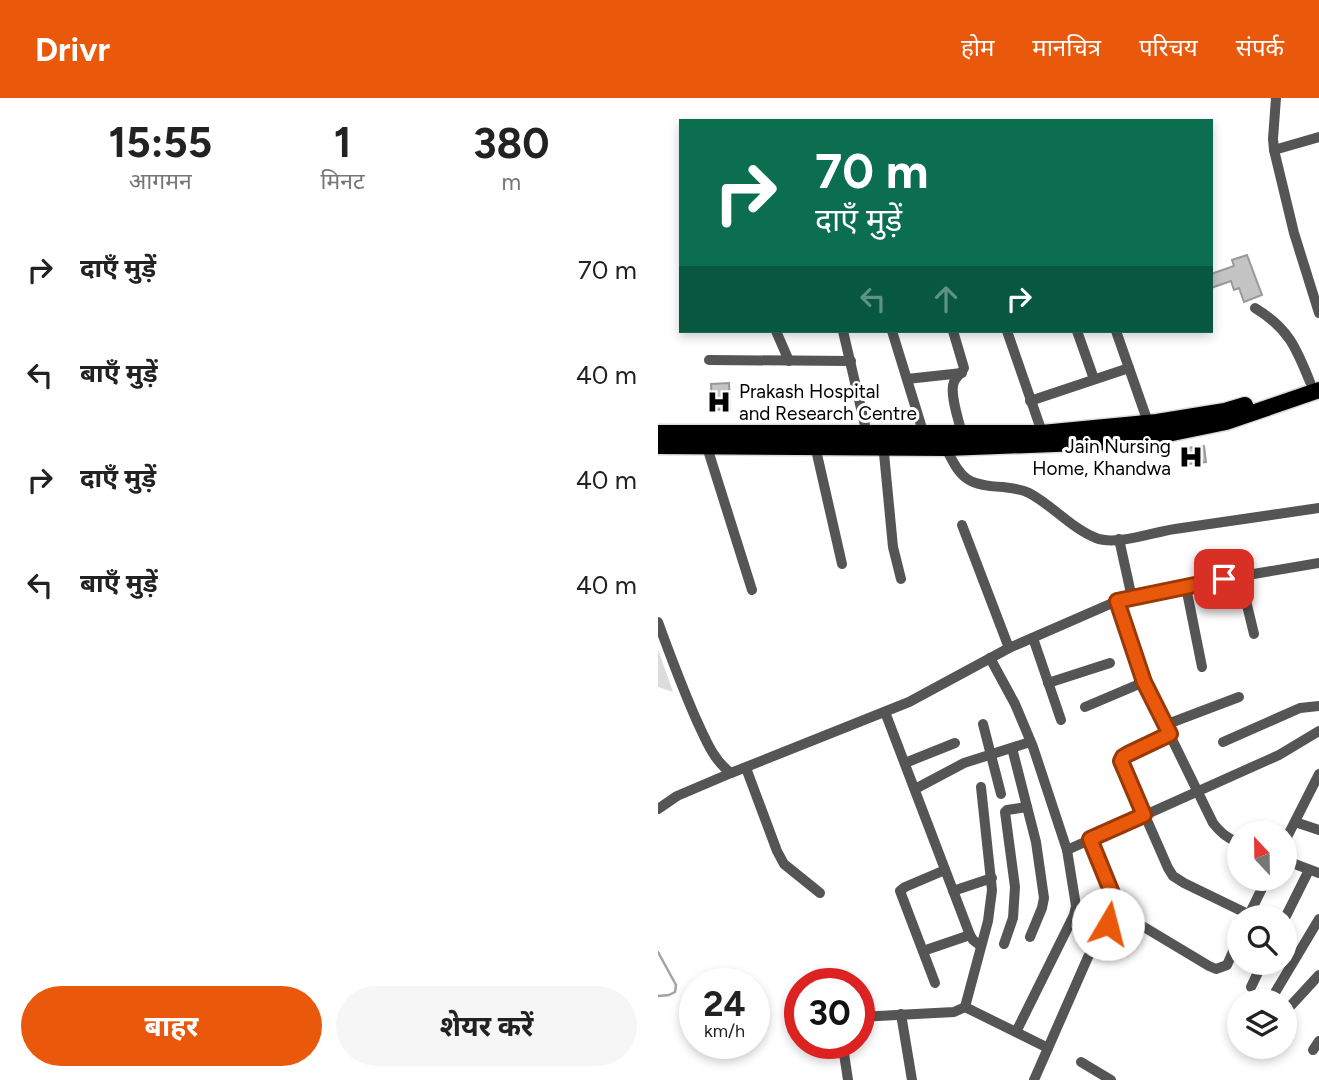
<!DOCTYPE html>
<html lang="hi">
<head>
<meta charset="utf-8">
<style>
  body { margin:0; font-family:Figtree,"Noto Sans Devanagari",sans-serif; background:#f6f6f6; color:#222; height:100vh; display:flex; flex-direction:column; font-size:26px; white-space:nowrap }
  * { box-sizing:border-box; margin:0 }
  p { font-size:23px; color:#767676 }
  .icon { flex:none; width:38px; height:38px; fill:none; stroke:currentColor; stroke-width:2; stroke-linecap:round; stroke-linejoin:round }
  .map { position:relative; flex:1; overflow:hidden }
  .sheet { display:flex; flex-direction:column; background:#fff; width:658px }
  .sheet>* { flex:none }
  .hud { position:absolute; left:21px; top:21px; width:534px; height:214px; border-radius:0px; box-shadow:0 4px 10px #0003; background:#0b6e4f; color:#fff; overflow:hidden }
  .needle { width:46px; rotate:338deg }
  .buttons { position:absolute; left:569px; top:723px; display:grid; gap:14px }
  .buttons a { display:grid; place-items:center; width:70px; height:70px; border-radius:50%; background:#fff; box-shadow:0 4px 10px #0003; font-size:35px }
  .speed { position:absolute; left:21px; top:870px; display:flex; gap:14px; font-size:35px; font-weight:700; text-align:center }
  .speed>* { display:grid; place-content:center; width:91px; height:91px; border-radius:50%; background:#fff; box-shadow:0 4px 10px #0003; line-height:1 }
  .speed small { font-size:18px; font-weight:400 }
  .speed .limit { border:10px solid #d22; background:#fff; color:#111 }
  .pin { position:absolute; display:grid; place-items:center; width:60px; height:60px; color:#fff; margin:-30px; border-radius:14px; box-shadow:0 4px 10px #0006 }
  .me { position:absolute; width:77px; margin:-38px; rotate:8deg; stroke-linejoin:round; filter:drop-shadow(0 0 5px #0008) }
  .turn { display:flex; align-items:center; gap:24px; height:147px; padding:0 21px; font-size:32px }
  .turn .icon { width:91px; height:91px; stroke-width:2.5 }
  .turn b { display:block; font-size:49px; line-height:60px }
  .lanes { display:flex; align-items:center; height:66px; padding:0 21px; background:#0003; justify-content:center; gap:35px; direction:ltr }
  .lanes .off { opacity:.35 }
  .eta { display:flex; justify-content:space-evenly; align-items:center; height:119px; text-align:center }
  .eta b { font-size:42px; font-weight:700; line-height:49px }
  .primary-button { display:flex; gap:14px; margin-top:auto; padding:14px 21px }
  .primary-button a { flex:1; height:80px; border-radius:42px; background:#ea580c; color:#fff; font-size:28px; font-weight:700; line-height:80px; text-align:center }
  .primary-button a+a { background:#f6f6f6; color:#222 }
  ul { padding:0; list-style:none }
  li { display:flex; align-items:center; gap:21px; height:105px; padding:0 21px }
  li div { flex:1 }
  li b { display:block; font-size:26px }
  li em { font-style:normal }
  header { display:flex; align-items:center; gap:42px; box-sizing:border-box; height:98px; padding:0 35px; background:#ea580c; color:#fff }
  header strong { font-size:33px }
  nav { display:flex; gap:38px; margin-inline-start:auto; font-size:24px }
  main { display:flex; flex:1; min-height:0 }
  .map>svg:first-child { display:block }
  .green { fill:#dcdcdc }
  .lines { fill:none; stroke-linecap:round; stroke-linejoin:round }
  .stream { stroke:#a3a3a3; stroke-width:2.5 }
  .building { fill:#c4c4c4; stroke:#999; stroke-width:2 }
  .highway-casing { stroke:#dbdbdb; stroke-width:19 }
  .minor { stroke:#555; stroke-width:10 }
  .highway { stroke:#000; stroke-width:16 }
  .route-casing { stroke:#983908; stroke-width:18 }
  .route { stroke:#ea580c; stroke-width:12 }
  .labels { text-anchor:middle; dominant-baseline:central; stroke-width:6; stroke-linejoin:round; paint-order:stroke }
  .poi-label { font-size:19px; fill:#000; stroke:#fff; text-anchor:start }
</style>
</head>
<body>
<header>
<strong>Drivr</strong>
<nav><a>होम</a><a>मानचित्र</a><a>परिचय</a><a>संपर्क</a></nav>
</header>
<main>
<section class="sheet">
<div class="eta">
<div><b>15:55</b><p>आगमन</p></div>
<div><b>1</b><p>मिनट</p></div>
<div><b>380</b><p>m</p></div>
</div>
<ul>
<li><svg class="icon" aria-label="right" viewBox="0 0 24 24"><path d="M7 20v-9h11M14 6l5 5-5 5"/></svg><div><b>दाएँ मुड़ें</b></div><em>70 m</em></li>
<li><svg class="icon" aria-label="left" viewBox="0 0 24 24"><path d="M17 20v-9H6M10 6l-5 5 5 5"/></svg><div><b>बाएँ मुड़ें</b></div><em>40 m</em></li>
<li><svg class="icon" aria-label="right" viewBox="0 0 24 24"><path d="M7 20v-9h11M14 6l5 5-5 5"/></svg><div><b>दाएँ मुड़ें</b></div><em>40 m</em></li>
<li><svg class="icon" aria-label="left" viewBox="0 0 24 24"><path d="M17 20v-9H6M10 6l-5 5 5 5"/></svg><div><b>बाएँ मुड़ें</b></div><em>40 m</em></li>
</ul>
<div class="primary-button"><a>बाहर</a><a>शेयर करें</a></div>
</section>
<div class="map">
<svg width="661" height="982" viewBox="0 0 661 982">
  <rect width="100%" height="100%" fill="#fff"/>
  <path class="green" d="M0,551L15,594L0,589Z"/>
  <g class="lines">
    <path class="stream" d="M0,854L18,887L17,894L11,897L0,898"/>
  </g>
  <g class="building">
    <path d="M589,157L604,197L586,204L581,190L576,192L573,183L553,190V176L576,168L574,162Z"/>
    <path d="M71,285L72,311L54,312L53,286Z"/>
    <path d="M546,348L548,364L531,366L529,350Z"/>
  </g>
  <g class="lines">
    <g class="highway-casing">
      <g id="highway">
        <path d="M0,335H384L499,324L567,313L587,307"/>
        <path d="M0,348L288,350L449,344L495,339L568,324L661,292"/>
      </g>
    </g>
    <g class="minor">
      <path d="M618,0L615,41L616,52L636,135L661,215"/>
      <path d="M616,52L661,39"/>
      <path d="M597,210C630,230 638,249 652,284"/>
      <path d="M118,233L131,263"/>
      <path d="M185,233L209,336"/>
      <path d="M234,233L267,340"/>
      <path d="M295,233L306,270C304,275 298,279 296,284C291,295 301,323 304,336"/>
      <path d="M349,233L386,340"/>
      <path d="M419,233L436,281"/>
      <path d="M458,233L492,330"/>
      <path d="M51,262L193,263"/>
      <path d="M249,281L304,275"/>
      <path d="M372,303L471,270"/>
      <path d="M156,343L184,466"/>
      <path d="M225,345L235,449L243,481"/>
      <path d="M49,349L94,492"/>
      <path d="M288,350C303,382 310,387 345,389C353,390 363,391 371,395C394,407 413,430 438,440C458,448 495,434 517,431C565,424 613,417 661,410"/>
      <path d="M304,427L351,550"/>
      <path d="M461,441L474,500"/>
      <path d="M582,478L596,536"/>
      <path d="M528,489L544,569"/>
      <path d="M459,503L486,584L555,725C563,735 569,740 581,745"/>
      <path d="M0,524C12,557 24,589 38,621C47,640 55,662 73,675L251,604L351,550L459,503L566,481L661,465"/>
      <path d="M375,540L403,622"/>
      <path d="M332,560L357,606L375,649L409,752L418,808L416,817L358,934"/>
      <path d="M390,585L452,565"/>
      <path d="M427,609L486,584"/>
      <path d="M227,614L312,837L315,842L323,848"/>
      <path d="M325,626L343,696"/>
      <path d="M507,627L581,599"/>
      <path d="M512,636L470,656L465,659L463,663L510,770L515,778L526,785L596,819"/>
      <path d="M565,644L642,610L661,608"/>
      <path d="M354,650L378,744L386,800L384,810L372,839"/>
      <path d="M247,665L297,645"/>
      <path d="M88,670L119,753L126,766L162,795"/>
      <path d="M257,691L306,665L372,644"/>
      <path d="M0,711L19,698L73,675"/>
      <path d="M637,724L661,732"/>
      <path d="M432,741L460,810L466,817L551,868L558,871L569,867L581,840"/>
      <path d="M626,745L661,676"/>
      <path d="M409,752L621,657L661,633"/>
      <path d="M626,762L661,775"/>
      <path d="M295,793L334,780"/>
      <path d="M590,819L609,780"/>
      <path d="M626,822L651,772"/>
      <path d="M346,846L355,820L357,789L347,714L349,712L369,709"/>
      <path d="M265,853L312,837"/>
      <path d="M277,885L242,793L247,789L287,772"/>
      <path d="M593,889L605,864"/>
      <path d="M612,903L661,821"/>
      <path d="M307,909L390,950"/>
      <path d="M626,915L661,877"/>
      <path d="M243,916L254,982"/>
      <path d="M201,919L296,914L307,909L330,823L334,792L323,689"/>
      <path d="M185,949L190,982"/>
      <path d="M655,952L661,943"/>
      <path d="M423,964L453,982"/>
      <path d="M376,982L430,859L460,810"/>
    </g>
    <use href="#highway" class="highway"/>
  </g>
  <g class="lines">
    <g class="route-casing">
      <path id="route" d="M450,826L460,810L432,741L486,717L463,663L465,659L470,656L512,636L486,584L459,503L566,481"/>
    </g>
    <use href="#route" class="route"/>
  </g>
  <defs>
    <g id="hospital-bare" transform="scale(1.89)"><path d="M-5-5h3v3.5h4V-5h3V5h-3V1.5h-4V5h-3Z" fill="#000" stroke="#fff" stroke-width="2.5" paint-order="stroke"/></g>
  </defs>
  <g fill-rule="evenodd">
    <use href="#hospital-bare" x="61" y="304"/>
    <use href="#hospital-bare" x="533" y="359"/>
  </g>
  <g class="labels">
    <g class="poi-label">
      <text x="81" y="293">Prakash Hospital<tspan x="81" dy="22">and Research Centre</tspan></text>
      <text x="513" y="348" text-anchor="end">Jain Nursing<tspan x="513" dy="22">Home, Khandwa</tspan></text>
    </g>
  </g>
</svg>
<div class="buttons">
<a><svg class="needle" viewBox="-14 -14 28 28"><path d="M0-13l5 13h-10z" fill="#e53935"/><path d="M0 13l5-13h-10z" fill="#767676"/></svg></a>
<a><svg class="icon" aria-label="search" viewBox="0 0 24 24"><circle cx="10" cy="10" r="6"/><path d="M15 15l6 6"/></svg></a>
<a><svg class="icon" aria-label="layers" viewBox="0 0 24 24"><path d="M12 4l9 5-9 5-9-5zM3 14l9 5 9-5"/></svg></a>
</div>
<div class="speed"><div>24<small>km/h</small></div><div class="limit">30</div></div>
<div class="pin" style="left:566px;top:481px;background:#d93025"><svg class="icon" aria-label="arrive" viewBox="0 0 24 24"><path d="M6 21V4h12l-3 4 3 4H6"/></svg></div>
<svg class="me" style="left:450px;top:826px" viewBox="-20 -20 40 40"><circle r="19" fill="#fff"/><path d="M0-13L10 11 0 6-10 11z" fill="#ea580c"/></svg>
<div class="hud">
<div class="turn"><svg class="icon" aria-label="right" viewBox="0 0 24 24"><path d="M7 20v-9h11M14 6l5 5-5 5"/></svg><div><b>70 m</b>दाएँ मुड़ें</div></div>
<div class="lanes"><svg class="icon off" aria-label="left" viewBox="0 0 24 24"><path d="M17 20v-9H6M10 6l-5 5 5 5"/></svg><svg class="icon off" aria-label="ahead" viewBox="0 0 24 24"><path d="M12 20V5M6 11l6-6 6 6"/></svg><svg class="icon" aria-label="right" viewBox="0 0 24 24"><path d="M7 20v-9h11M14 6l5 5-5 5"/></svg></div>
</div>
</div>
</main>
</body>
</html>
